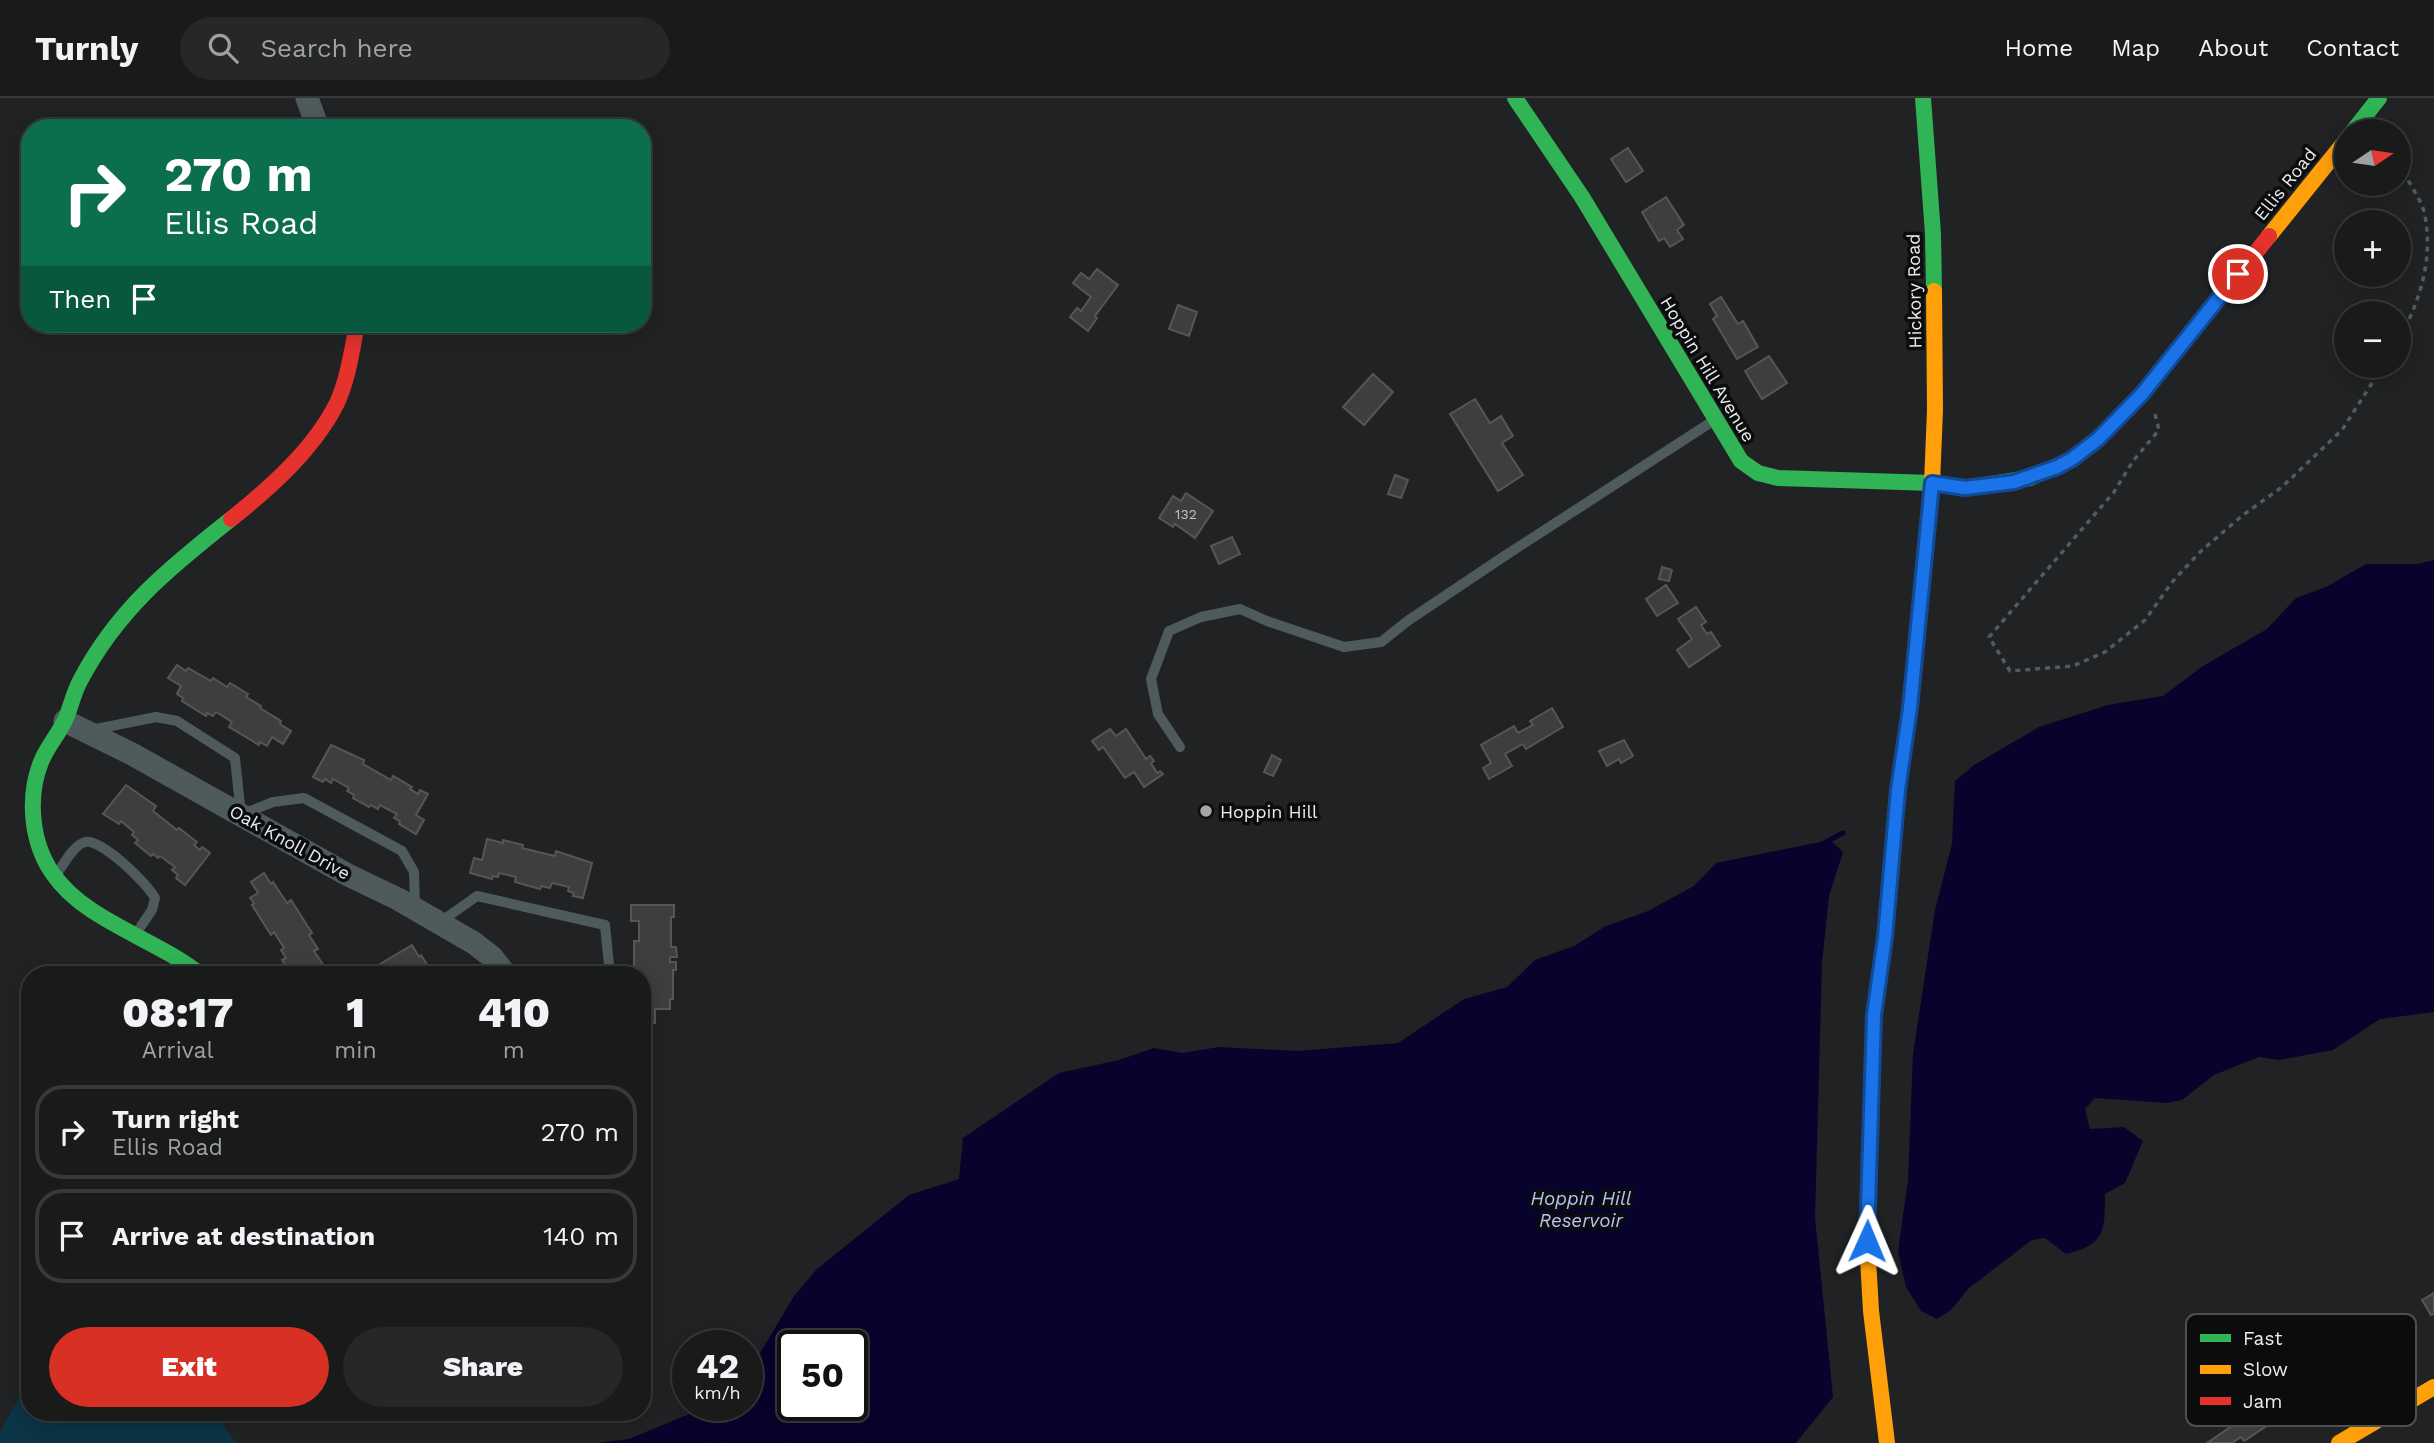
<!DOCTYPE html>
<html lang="en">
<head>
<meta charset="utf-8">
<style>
  body { margin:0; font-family:"Work Sans",sans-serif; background:#262727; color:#f1f3f6; height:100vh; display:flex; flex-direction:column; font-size:26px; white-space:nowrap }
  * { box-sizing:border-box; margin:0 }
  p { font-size:23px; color:#9fa1a2 }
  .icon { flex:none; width:38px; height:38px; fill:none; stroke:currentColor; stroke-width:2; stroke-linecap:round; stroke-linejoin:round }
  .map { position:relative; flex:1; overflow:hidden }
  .details { position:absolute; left:21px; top:868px; width:630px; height:455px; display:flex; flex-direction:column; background:#191a1a; border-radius:28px; box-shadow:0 4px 18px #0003,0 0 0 2px #373839 }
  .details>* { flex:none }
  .top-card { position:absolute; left:21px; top:21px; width:630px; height:214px; border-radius:28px; box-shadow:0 4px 18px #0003,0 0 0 2px #373839; background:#0b6e4f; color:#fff; overflow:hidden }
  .needle { width:46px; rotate:77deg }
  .fabs { position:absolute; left:2334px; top:21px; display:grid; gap:14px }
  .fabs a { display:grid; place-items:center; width:77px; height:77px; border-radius:50%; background:#191a1a; box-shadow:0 4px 18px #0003,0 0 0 2px #373839; font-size:35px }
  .speed { position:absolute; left:672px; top:1232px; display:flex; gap:14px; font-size:35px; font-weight:700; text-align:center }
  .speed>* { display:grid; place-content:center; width:91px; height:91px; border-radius:50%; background:#191a1a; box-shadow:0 4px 18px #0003,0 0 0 2px #373839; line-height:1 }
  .speed small { font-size:18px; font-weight:400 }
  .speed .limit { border:4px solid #111; border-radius:10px; background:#fff; color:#111 }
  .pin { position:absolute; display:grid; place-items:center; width:60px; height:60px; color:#fff; margin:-30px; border:4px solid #fff; border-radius:50%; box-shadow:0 2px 7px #0007 }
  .me { position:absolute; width:77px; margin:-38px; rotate:1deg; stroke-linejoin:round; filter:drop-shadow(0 0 5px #0008) }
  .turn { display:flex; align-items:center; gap:24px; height:147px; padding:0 28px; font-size:32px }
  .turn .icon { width:91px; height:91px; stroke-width:2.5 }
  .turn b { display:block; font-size:49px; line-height:60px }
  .then { display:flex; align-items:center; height:66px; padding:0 28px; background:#0003; gap:14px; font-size:26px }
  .eta { display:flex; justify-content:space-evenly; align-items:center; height:119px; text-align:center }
  .eta b { font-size:42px; font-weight:800; line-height:49px }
  .action { display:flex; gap:14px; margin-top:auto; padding:14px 28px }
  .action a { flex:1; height:80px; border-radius:42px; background:#d93025; color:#fff; font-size:28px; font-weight:800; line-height:80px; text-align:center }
  .action a+a { background:#262727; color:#f1f3f6 }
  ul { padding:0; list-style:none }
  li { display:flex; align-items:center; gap:21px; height:94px; margin:0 14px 10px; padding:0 14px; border:4px solid #373839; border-radius:28px }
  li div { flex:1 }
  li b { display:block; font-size:26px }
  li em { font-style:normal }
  header { display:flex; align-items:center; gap:42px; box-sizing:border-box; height:98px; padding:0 35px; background:#191a1a; border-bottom:2px solid #373839 }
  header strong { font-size:33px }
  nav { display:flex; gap:38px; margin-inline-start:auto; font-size:24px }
  .search { width:490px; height:63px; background:#262727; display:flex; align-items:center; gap:18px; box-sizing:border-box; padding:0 24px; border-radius:38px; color:#9fa1a2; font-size:26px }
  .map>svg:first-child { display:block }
  .green { fill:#0b3446 }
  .water { fill:#08032c; fill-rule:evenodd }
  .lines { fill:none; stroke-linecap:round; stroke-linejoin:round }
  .stream { stroke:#08032c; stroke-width:5 }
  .building { fill:#3d3e3f; stroke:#555657; stroke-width:2 }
  .path { stroke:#555b5d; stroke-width:3.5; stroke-dasharray:5 5; stroke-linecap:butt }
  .lane { stroke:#4e5a5b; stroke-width:10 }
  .street { stroke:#4e5a5b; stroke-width:23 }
  .fast { stroke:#30b455; stroke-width:16 }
  .slow { stroke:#ff9f0a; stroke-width:16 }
  .jam { stroke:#e5322d; stroke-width:16 }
  .route-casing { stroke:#114b97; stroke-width:18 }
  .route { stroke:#1a73e8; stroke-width:12 }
  .poi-dot { fill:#a4a5a6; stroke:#0b0c0d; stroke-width:2.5 }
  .labels { text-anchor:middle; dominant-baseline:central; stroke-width:7; stroke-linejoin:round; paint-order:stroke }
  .number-label { font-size:14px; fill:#bfc0c2 }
  .street-label { font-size:18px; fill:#eaeced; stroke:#0b0c0d }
  .poi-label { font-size:18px; fill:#eaeced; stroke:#0b0c0d; text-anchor:start }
  .water-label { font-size:19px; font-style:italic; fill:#b8c3f8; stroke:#0b0c0d }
  .key { fill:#0b0c0d; stroke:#4e4f50; stroke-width:2 }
  .key-label { font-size:19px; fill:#eaeced }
</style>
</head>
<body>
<header>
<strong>Turnly</strong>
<div class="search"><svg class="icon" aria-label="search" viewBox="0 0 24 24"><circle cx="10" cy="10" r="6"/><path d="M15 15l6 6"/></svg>Search here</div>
<nav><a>Home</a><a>Map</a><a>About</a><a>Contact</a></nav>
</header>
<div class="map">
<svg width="2434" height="1345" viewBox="0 0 2434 1345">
  <rect width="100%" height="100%" fill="#212223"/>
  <path class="green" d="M30,1280V1314H214L236,1345H0V1334Z"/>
  <g class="water">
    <path d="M2434,462V914L2380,921L2333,952L2279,962L2259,959L2214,977L2182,1002L2167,1005L2095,1000L2085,1011L2090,1031L2124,1029L2143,1043L2125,1085L2105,1096C2105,1133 2105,1147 2066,1156L2045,1140L2032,1142L1969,1190L1951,1212L1937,1221L1921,1213L1906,1189L1898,1153L1908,1082L1913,956L1935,812L1952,746L1955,683L1974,667L2039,629L2108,607L2163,598L2203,568L2267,531L2296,500L2326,489L2366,466H2418Z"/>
    <path d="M1830,742L1843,754L1829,798L1822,865L1815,1120L1833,1299L1796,1345H597L629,1341L711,1307H747V1272L756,1262L794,1198L817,1171L909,1097L959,1081L963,1040L1059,975L1119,962L1154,950L1182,955L1219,949L1297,953L1398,945L1464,901L1507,889L1535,862L1574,848L1606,828L1648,813L1694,788L1716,765ZM793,1248H852V1307H793Z"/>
  </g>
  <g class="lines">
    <path class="stream" d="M1824,745L1843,735"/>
  </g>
  <g class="building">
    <path d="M1628,50L1643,73L1626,84L1611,61Z"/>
    <path d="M1666,99L1684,127L1677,132L1683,141L1670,149L1664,140L1659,143L1642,114Z"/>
    <path d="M1097,171L1118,187L1095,218L1097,220L1088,233L1070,219L1077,210L1081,213L1091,199L1073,185L1081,175L1089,181Z"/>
    <path d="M1721,199L1738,226L1743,223L1758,249L1737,261L1713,221L1717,218L1710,206Z"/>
    <path d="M1178,207L1197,214L1189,238L1169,231Z"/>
    <path d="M1769,258L1787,285L1762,301L1745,273Z"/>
    <path d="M1373,276L1393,294L1364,327L1343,309Z"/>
    <path d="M1475,301L1490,325L1501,318L1513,338L1502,345L1523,377L1498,393L1450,316Z"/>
    <path d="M1395,377L1408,382L1401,400L1388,396Z"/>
    <path d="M1186,395L1213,413L1195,440L1175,426L1173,429L1159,420L1173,398L1181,403Z"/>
    <path d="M1232,439L1240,456L1219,466L1211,448Z"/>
    <path d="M1662,469L1672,472L1669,483L1659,481Z"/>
    <path d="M1666,487L1678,505L1657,518L1646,501Z"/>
    <path d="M1696,509L1706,524L1701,527L1707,536L1711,534L1720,548L1689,569L1677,552L1692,541L1678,521Z"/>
    <path d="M177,567L186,573L188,570L211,583L213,580L227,589L230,585L248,596L246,599L261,608L260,610L281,623L280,626L291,633L283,646L272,639L267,648L260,644L259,647L229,629L232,624L216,614L213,618L207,615L206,618L182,603L183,600L177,596L181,588L168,580Z"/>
    <path d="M1552,610L1563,629L1526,651L1523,646L1505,656L1512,668L1489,681L1483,670L1491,665L1481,647L1514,628L1518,635L1533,627L1530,623Z"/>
    <path d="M1110,631L1116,638L1126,631L1146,661L1150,658L1154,663L1151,665L1157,675L1160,673L1163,676L1144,689L1134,674L1125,680L1103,649L1099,652L1092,643Z"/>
    <path d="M1624,642L1633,658L1621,665L1619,661L1607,668L1599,653Z"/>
    <path d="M331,647L364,662L363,666L391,682L393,678L412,689L410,691L418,696L420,692L428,696L416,717L424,722L416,736L399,726L400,723L394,720L397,716L380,707L378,711L371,707L369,709L353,700L354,697L347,693L349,690L333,681L331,685L325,681L323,684L313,679Z"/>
    <path d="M1272,657L1281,662L1273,678L1264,674Z"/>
    <path d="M126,687L156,708L153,713L177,732L179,730L197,744L194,747L200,752L202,749L210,755L185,787L176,780L178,777L172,772L175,769L160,758L158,760L153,756L151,758L135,745L138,742L132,737L134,734L121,723L119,726L103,716Z"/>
    <path d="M487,741L503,745V742L523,747L522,750L555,758L556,753L592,765L583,800L573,798L574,795L568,793L569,789L552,785L550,790L541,788L540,791L515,784L516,779L499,775L498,779L493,778L492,781L470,775L474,760L482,762Z"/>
    <path d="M264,775L271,786L273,784L287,805L291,802L312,835L309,837L318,851L314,853L328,874L324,877H291L282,862L286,860L281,852L284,850L274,834L271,837L252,807L254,805L250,800L258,795L251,784Z"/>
    <path d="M631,807H674V819H671V849H676L677,859H670V864H676V872H673V901H670V911H655V925H642V877H634V843H639V823H631Z"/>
    <path d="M412,847L419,859L421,857L433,876L391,877L389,874L386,876L380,866Z"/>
    <path d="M2434,1195V1216L2431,1217L2422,1202Z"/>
    <path d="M2254,1313L2265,1329L2244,1343L2241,1339L2232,1345H2207Z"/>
  </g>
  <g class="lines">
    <g class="path">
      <path d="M2399,65C2406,81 2418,96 2424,113C2434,158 2421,202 2399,241"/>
      <path d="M2155,316L2159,332L2133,363L2114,394L1989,539L2010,573L2073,568L2105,554L2145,522L2173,483L2200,454L2243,417L2282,389L2342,332L2383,268"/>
    </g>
    <g class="lane">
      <path d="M91,632L156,619L177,623L235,660L241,717L273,704L304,700L402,753L414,774L415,809"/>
      <path d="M1180,649L1158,616L1151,581L1169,533L1201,519L1240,511L1267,523L1344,549L1381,544L1409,522L1503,459L1713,323"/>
      <path d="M56,777C63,768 73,747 85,744C101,740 148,786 155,800L152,812L137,834"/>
      <path d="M439,825L477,798L605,827L610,877"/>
    </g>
    <g class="street">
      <path d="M307,0L318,30"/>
      <path d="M65,623L132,656L348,777L398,801L474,845L492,859L506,877"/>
    </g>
    <g class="fast">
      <path d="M1515,0L1582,99L1741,363L1758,375L1778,380L1932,385L1965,390L2030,380L2072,361L2098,341L2142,296L2159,275"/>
      <path d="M1923,0L1933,136L1934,193"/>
      <path d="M2353,33L2379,0"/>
      <path d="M201,877C157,841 85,823 53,776C31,745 27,699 41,664C47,649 58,637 65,622C71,609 73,596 80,583C117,512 169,470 231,421"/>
      <path d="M1870,1039L1874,917L1885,839L1898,692L1910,609L1921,497"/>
    </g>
    <g class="slow">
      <path d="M2269,138L2347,41"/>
      <path d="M1921,497L1932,385L1935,312L1934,193"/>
      <path d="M1870,1039L1867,1143L1871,1213L1887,1345"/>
      <path d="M2339,1345L2434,1289"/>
    </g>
    <g class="jam">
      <path d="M2159,275L2269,138"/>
      <path d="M231,421C270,390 314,351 337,305C348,281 352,252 357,226"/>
    </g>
  </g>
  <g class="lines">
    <g class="route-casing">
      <path id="route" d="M1867,1143L1874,917L1885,839L1898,692L1910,610L1932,385L1965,390L2014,384L2057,369L2072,361L2098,341L2142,296L2238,176"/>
    </g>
    <use href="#route" class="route"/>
  </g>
  <circle class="poi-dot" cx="1206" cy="713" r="7"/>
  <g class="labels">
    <g class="number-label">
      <text x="1186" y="416">132</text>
    </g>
    <g class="street-label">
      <text transform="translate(2285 86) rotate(-51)">Ellis Road</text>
      <text transform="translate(1914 193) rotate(-91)">Hickory Road</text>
      <text transform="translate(1708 271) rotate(59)">Hoppin Hill Avenue</text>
      <text transform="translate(290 744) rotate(29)">Oak Knoll Drive</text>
    </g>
    <g class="poi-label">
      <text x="1220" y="713">Hoppin Hill</text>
    </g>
    <g class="water-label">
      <text x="1581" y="1100">Hoppin Hill<tspan x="1581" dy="22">Reservoir</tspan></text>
    </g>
  </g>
  <rect x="2186" y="1216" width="230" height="112" rx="10" class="key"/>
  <rect x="2200" y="1236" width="31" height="8" fill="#30b455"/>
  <rect x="2200" y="1267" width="31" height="9" fill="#ff9f0a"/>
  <rect x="2200" y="1299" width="31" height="8" fill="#e5322d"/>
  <g class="key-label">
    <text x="2243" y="1247">Fast</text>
    <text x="2243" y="1278">Slow</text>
    <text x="2243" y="1310">Jam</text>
  </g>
</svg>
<div class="fabs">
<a><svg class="needle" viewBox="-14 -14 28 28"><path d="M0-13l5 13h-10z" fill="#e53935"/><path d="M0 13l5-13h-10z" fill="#9fa1a2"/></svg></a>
<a>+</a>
<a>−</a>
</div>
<div class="speed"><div>42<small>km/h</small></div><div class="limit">50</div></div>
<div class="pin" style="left:2238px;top:176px;background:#d93025"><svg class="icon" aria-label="arrive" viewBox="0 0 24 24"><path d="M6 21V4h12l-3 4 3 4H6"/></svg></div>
<svg class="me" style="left:1867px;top:1143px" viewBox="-20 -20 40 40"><path d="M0-17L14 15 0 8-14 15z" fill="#1a73e8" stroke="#fff" stroke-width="4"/></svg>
<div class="top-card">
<div class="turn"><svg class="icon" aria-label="right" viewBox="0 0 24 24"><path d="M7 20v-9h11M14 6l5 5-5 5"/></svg><div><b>270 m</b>Ellis Road</div></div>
<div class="then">Then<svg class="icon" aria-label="arrive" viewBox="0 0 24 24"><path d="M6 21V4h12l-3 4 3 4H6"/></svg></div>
</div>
<section class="details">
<div class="eta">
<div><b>08:17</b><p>Arrival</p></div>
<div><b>1</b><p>min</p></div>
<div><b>410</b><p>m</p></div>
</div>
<ul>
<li><svg class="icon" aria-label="right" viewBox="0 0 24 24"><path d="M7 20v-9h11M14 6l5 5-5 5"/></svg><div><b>Turn right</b><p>Ellis Road</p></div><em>270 m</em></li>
<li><svg class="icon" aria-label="arrive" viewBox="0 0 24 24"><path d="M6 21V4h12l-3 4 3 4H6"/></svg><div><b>Arrive at destination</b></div><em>140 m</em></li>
</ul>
<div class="action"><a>Exit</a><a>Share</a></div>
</section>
</div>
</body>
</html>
